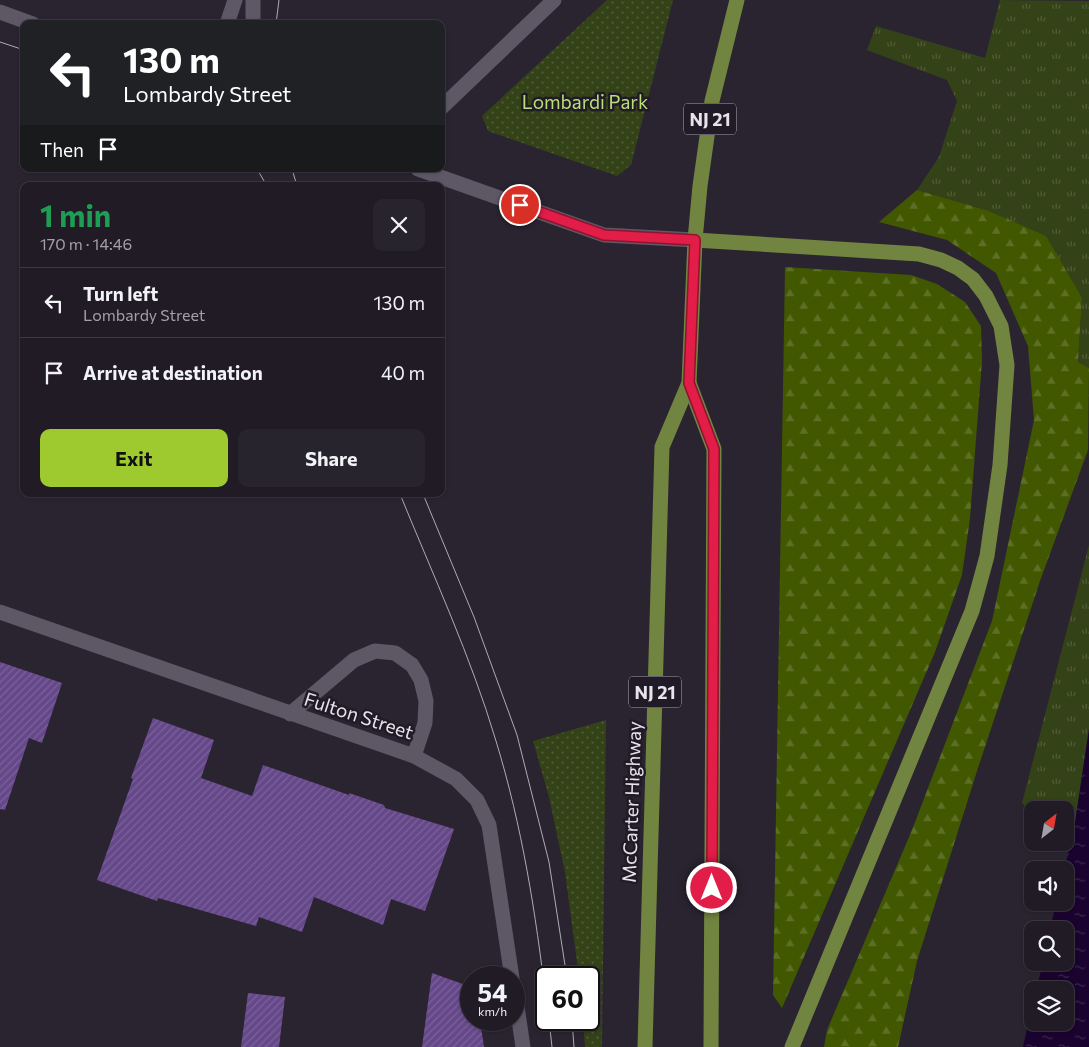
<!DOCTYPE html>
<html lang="en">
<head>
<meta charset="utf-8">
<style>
  body { margin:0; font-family:Commissioner,sans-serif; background:#28242d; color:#f1f3f6; height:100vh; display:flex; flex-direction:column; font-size:19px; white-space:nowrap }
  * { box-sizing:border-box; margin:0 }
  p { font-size:16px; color:#a2a1a7 }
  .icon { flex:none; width:28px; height:28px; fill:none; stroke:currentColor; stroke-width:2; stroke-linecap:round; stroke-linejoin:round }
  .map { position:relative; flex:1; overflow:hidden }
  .sheet { position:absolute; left:20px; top:182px; width:425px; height:315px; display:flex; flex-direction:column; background:#201b25; border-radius:10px; box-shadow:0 1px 4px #0004,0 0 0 1px #3d3942 }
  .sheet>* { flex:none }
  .top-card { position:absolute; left:20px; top:20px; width:425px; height:152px; border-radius:10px; box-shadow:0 1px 4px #0004,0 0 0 1px #3d3942; background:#202124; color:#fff; overflow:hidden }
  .needle { width:32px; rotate:31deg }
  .tools { position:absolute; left:1024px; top:801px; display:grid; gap:10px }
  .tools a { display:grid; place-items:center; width:50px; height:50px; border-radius:10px; background:#201b25; box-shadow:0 1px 4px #0004,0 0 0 1px #3d3942; font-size:25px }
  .speed { position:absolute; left:460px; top:966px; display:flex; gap:10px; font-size:25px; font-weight:700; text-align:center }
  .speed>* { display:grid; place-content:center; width:65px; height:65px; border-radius:50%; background:#201b25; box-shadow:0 1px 4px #0004,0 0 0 1px #3d3942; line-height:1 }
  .speed small { font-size:12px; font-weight:400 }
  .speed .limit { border:2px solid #111; border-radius:8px; background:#fff; color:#111 }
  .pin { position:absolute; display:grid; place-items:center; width:42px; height:42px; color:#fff; margin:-21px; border:2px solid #fff; border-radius:50%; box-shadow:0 1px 5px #0007 }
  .me { position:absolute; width:55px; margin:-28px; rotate:0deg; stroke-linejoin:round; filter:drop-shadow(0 0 4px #0008) }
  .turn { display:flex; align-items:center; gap:18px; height:105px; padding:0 20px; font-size:22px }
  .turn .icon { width:65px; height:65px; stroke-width:2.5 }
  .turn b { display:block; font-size:35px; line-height:42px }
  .then { display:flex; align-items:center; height:48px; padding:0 20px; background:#0003; gap:10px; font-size:19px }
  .round { display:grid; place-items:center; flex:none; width:52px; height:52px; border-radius:10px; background:#28242d }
  .overview { display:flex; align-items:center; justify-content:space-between; height:85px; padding:0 20px }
  h1 { font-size:30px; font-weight:700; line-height:38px; color:#1e9e55 }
  .cta { display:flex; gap:10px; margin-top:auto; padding:10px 20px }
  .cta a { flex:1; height:58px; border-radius:10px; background:#9eca2f; color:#111; font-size:20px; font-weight:700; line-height:58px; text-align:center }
  .cta a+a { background:#28242d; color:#f1f3f6 }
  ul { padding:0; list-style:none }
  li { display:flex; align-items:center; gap:15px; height:70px; padding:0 20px; border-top:1px solid #3d3942 }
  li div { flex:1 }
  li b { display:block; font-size:19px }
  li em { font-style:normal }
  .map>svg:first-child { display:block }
  .grass { fill:url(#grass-tufts) }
  .forest { fill:url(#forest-firs) }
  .park { fill:url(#park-dots) }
  .water { fill:url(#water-ripples) }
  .building { fill:url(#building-hatch) }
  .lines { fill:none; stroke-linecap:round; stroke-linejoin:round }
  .street { stroke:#5e5866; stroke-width:15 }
  .secondary { stroke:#5e5866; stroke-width:15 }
  .primary { stroke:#728540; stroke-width:15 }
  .tram { stroke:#afabb5; stroke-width:1 }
  .route-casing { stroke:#92132f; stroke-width:12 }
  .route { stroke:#e11d48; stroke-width:9 }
  .labels { text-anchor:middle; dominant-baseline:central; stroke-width:5; stroke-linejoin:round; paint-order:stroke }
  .shield { fill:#201b27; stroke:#aba7b1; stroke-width:1 }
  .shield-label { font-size:18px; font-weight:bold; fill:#e7e3ec }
  .park-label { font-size:19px; fill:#bbdf77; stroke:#201b27 }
  .street-label { font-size:19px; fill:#e7e3ec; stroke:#201b27 }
</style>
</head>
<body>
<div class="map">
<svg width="1089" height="1047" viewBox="0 0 1089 1047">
  <defs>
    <pattern id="grass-tufts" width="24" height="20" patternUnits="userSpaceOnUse" patternTransform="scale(1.25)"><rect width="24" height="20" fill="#344217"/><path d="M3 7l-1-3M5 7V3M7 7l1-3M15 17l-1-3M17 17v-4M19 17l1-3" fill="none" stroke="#515d39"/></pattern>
    <pattern id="forest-firs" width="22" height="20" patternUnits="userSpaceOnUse" patternTransform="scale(1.25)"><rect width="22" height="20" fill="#415700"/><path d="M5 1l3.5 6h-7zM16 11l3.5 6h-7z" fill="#5c6f25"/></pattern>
    <pattern id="park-dots" width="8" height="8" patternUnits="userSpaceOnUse" patternTransform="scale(1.25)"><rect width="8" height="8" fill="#344217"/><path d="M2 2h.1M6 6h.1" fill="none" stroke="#515d39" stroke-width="1.8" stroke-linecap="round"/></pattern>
    <pattern id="water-ripples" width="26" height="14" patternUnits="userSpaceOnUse" patternTransform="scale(1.25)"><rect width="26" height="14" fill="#1b0330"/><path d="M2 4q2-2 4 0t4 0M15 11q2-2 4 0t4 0" fill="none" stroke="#3c284e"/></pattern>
    <pattern id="building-hatch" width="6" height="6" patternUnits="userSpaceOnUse" patternTransform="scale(1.25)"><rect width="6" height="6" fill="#654889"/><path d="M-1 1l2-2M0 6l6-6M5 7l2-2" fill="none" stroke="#7b629a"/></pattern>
  </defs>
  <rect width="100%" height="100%" fill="#2a2431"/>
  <g class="grass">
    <path d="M1000,0L1089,1V368L1078,362L1082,298L986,210L917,190L939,157L957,101L947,80L867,50L876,26L985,58Z"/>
    <path d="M1089,545V729L1074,829L1065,826V810H1032V812L1022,803Z"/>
  </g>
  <g class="forest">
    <path d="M917,190L986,210L1046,236L1082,298L1078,362L1089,368L1088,450L1040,581L977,771L917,961L898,1047H824L827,1030L912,830L992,621L1034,420L1028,346L996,273L947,240L879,222Z"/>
    <path d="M785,267L911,275L937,284L965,302L981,326L982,361L970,518L962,575L935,652L782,1008L773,995Z"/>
  </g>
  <g class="park">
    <path d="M607,0H673L631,165L617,176L488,131L482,116Z"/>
    <path d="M606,720L602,1047H585L583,1020H589V978L579,977L565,872L549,797L533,741Z"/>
  </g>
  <path class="water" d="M1089,729V1047H1023L1032,1006V1022H1065V990H1036L1043,963L1065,962V930H1050L1056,903L1065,902L1064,870L1074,829Z"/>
  <g class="building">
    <path d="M0,662L62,683L42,743L29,738L5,810L0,809Z"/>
    <path d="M153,718L214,740L201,778L252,796L263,765L349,795V793L384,805L385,808L454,829L425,911L391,899L383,925L314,897L302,932L259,917L256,926L158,898L157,901L97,880L133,779L131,778Z"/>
    <path d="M432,973L471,987V1020H480L484,1047H422Z"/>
    <path d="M248,993L285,997L279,1047H241Z"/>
  </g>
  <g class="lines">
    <g class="street">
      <path d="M227,24L235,0"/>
      <path d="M253,24V0"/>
      <path d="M0,612L414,756L425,723L426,701L421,680L412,665L395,653L375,651L354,660L290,714"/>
      <path d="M414,756L456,779L477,800L489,825L512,978"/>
      <path d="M514,986L523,1047"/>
    </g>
    <g class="secondary">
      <path d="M0,12L33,24"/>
      <path d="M441,108L554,0"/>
      <path d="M418,169L604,235L695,240"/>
    </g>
    <g class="primary">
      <path d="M695,240L919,254L941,260L958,268L973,279L986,296L1001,326L1007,365L1000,465L987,556L972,611L792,1047"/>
      <path d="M689,383L714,449L711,1047"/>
      <path d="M645,1047L662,447L689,383L695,240L700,186L712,101L737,0"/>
    </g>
    <g class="tram">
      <path d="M276,24L279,0"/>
      <path d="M0,42L24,50"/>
      <path d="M257,169L267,186"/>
      <path d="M292,169L297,186"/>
      <path d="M400,494C433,575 471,657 496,741C522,826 536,914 546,1001"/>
      <path d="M423,494L474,617L517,735L549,862L567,978"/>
      <path d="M549,1020L552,1047"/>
      <path d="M572,1020L574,1047"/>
    </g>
  </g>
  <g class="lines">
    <g class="route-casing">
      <path id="route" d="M520,205L604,235L695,240L689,383L714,449L712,888"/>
    </g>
    <use href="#route" class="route"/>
  </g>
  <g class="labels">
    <g class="shield">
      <rect x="684" y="103.5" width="52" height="31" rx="4"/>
      <rect x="629" y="676.5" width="52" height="31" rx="4"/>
    </g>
    <g class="shield-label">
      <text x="710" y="119">NJ 21</text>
      <text x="655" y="692">NJ 21</text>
    </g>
    <g class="park-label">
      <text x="585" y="101">Lombardi Park</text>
    </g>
    <g class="street-label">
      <text transform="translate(359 715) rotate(18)">Fulton Street</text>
      <text transform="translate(631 802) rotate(-88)">McCarter Highway</text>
    </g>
  </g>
</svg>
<div class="tools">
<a><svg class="needle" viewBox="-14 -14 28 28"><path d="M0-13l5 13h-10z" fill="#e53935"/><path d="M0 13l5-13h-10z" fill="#a2a1a7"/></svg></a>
<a><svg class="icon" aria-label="sound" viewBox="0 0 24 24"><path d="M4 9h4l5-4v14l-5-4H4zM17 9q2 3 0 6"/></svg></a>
<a><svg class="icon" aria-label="search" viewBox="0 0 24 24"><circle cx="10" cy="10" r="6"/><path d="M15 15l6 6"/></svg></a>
<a><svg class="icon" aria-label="layers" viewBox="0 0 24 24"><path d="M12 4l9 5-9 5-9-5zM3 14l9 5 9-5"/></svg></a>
</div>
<div class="speed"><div>54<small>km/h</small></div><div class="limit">60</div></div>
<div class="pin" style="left:520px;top:205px;background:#d93025"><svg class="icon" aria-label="arrive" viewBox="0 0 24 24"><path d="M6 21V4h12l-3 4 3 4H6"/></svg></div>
<svg class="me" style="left:712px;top:888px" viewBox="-20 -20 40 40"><circle r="17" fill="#e11d48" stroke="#fff" stroke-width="3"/><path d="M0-11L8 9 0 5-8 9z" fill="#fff"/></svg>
<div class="top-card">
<div class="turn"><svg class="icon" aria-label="left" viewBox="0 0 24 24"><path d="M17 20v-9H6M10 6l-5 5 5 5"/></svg><div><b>130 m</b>Lombardy Street</div></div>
<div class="then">Then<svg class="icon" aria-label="arrive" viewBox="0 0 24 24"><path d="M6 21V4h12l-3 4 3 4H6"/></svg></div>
</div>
<section class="sheet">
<div class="overview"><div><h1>1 min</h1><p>170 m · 14:46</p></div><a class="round"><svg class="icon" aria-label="close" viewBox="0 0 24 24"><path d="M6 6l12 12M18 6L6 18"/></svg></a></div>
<ul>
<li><svg class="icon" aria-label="left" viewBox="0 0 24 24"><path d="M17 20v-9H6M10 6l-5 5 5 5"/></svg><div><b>Turn left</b><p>Lombardy Street</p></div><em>130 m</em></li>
<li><svg class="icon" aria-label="arrive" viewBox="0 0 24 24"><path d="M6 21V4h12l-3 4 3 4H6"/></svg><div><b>Arrive at destination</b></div><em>40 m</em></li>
</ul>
<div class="cta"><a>Exit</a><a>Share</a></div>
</section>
</div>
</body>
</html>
